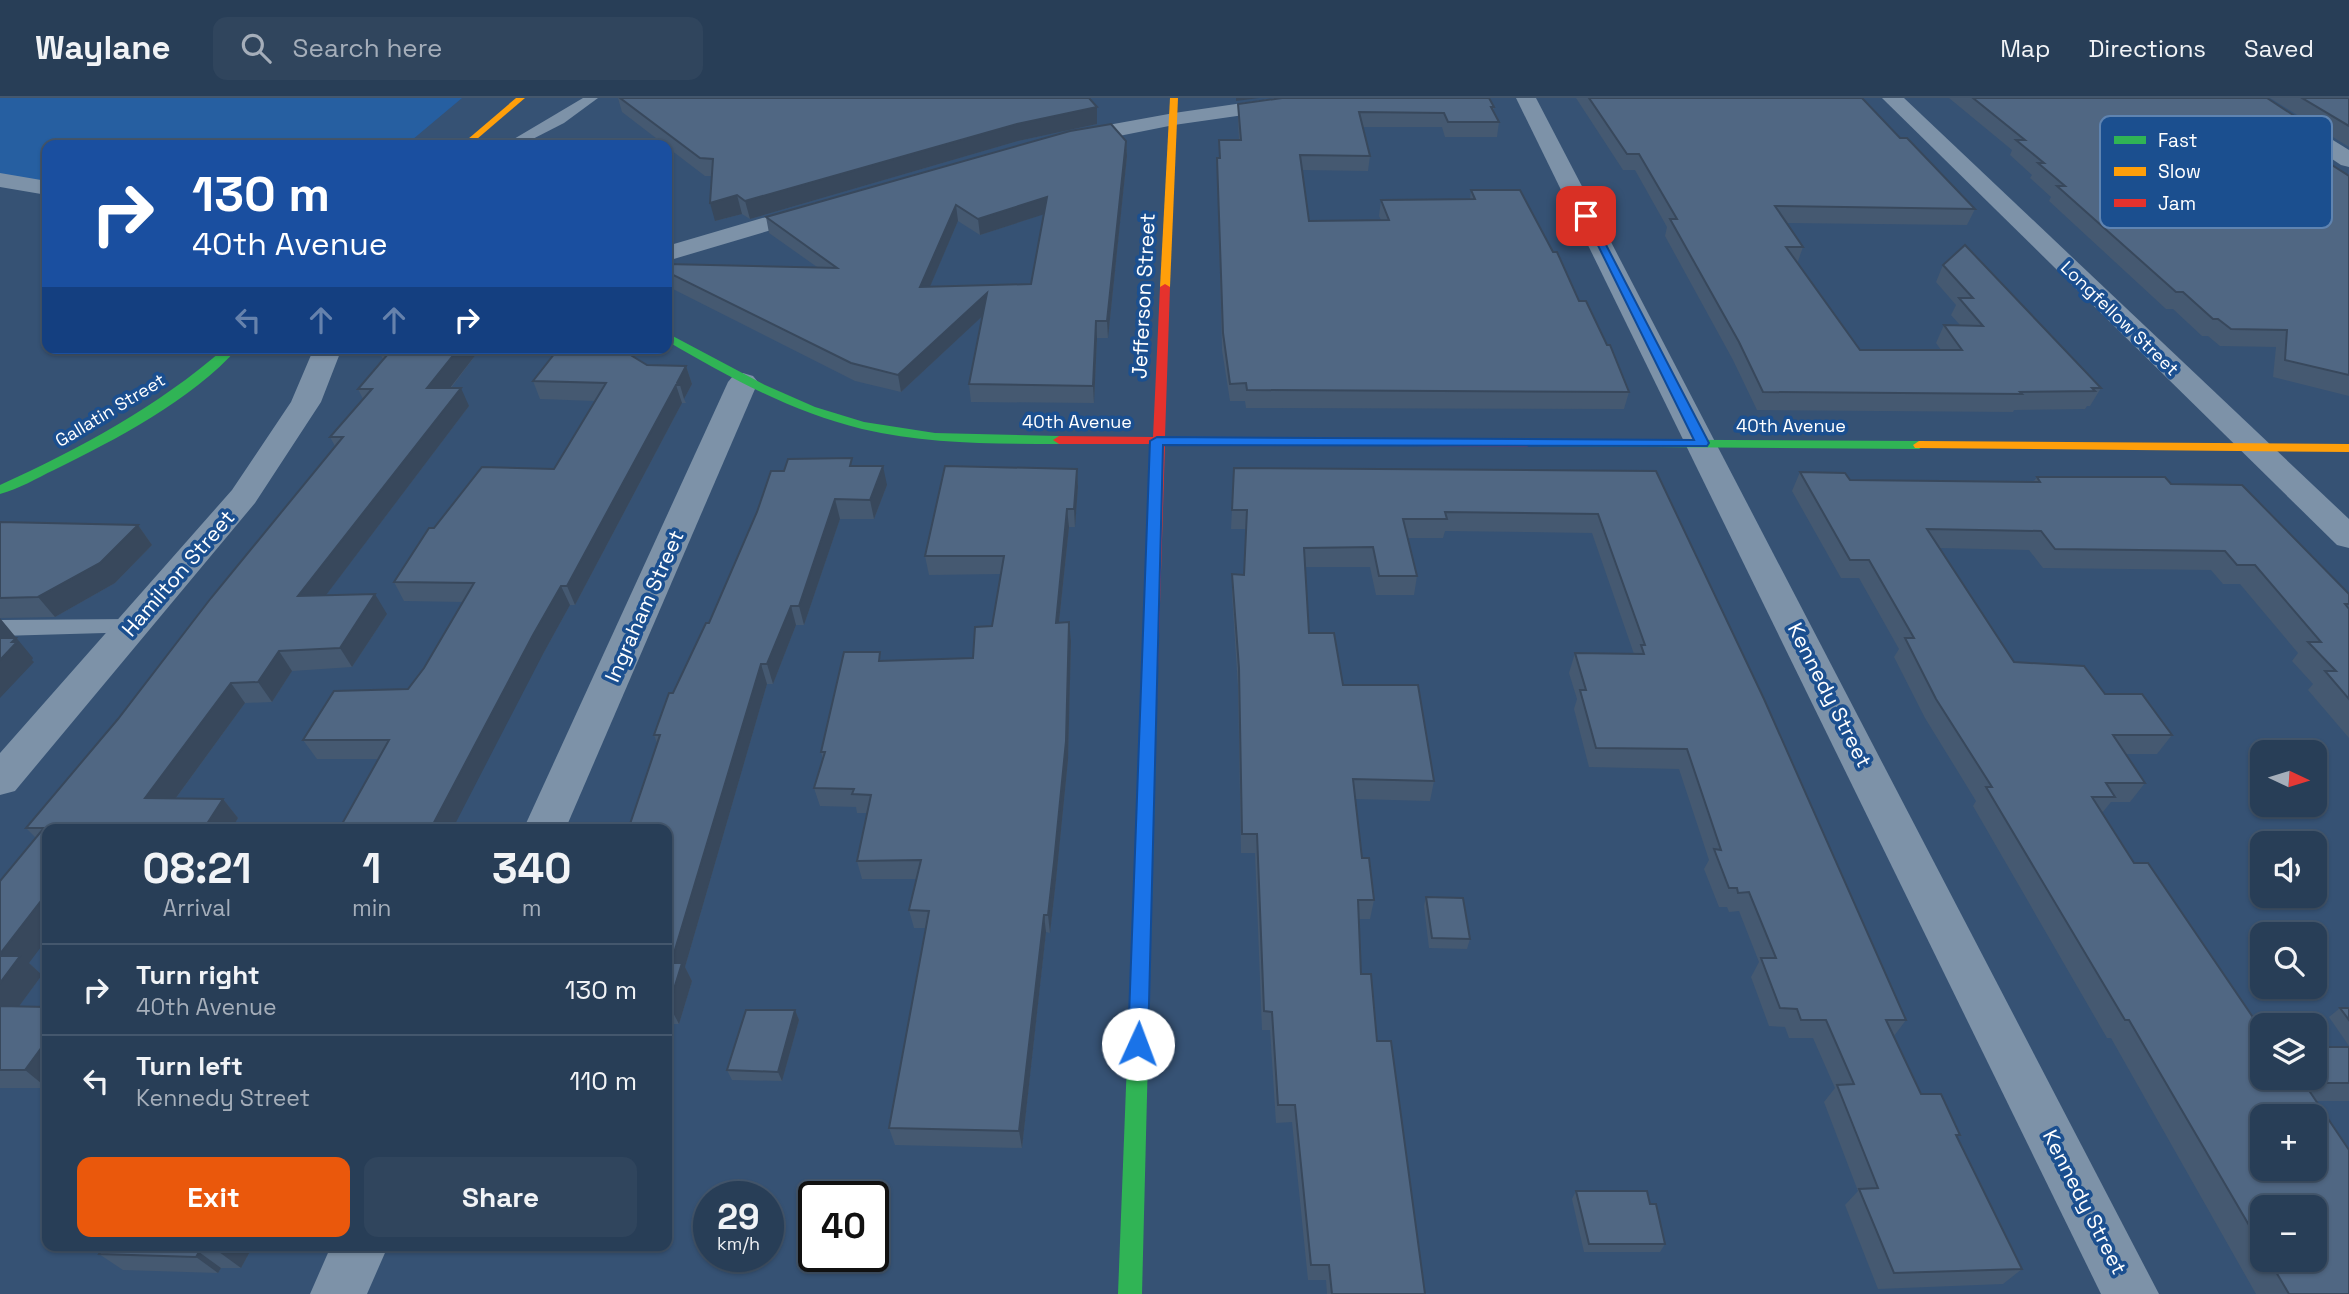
<!DOCTYPE html>
<html lang="en">
<head>
<meta charset="utf-8">
<style>
  body { margin:0; font-family:"Space Grotesk",sans-serif; background:#30455d; color:#f1f3f6; height:100vh; display:flex; flex-direction:column; font-size:26px; white-space:nowrap }
  * { box-sizing:border-box; margin:0 }
  p { font-size:23px; color:#a5aeba }
  .icon { flex:none; width:38px; height:38px; fill:none; stroke:currentColor; stroke-width:2; stroke-linecap:round; stroke-linejoin:round }
  .map { position:relative; flex:1; overflow:hidden }
  .side { position:absolute; left:42px; top:726px; width:630px; height:427px; display:flex; flex-direction:column; background:#283e57; border-radius:14px; box-shadow:0 2px 5px #0004,0 0 0 2px #44576d }
  .side>* { flex:none }
  .hud { position:absolute; left:42px; top:42px; width:630px; height:214px; border-radius:14px; box-shadow:0 2px 5px #0004,0 0 0 2px #44576d; background:#1a4fa0; color:#fff; overflow:hidden }
  .needle { width:46px; rotate:94deg }
  .tools { position:absolute; left:2250px; top:642px; display:grid; gap:14px }
  .tools a { display:grid; place-items:center; width:77px; height:77px; border-radius:14px; background:#283e57; box-shadow:0 2px 5px #0004,0 0 0 2px #44576d; font-size:35px }
  .speed { position:absolute; left:693px; top:1083px; display:flex; gap:14px; font-size:35px; font-weight:700; text-align:center }
  .speed>* { display:grid; place-content:center; width:91px; height:91px; border-radius:50%; background:#283e57; box-shadow:0 2px 5px #0004,0 0 0 2px #44576d; line-height:1 }
  .speed small { font-size:18px; font-weight:400 }
  .speed .limit { border:4px solid #111; border-radius:10px; background:#fff; color:#111 }
  .pin { position:absolute; display:grid; place-items:center; width:60px; height:60px; color:#fff; margin:-30px; border-radius:14px; box-shadow:0 4px 10px #0006 }
  .me { position:absolute; width:77px; margin:-38px; rotate:2deg; stroke-linejoin:round; filter:drop-shadow(0 0 5px #0008) }
  .turn { display:flex; align-items:center; gap:24px; height:147px; padding:0 35px; font-size:32px }
  .turn .icon { width:91px; height:91px; stroke-width:2.5 }
  .turn b { display:block; font-size:49px; line-height:60px }
  .lanes { display:flex; align-items:center; height:66px; padding:0 35px; background:#0003; justify-content:center; gap:35px; direction:ltr }
  .lanes .off { opacity:.35 }
  .eta { display:flex; justify-content:space-evenly; align-items:center; height:119px; text-align:center }
  .eta b { font-size:42px; font-weight:700; line-height:49px }
  .action { display:flex; gap:14px; margin-top:auto; padding:14px 35px }
  .action a { flex:1; height:80px; border-radius:14px; background:#ea580c; color:#fff; font-size:28px; font-weight:700; line-height:80px; text-align:center }
  .action a+a { background:#30455d; color:#f1f3f6 }
  ul { padding:0; list-style:none }
  li { display:flex; align-items:center; gap:21px; height:91px; padding:0 35px; border-top:2px solid #44576d }
  li div { flex:1 }
  li b { display:block; font-size:26px }
  li em { font-style:normal }
  header { display:flex; align-items:center; gap:42px; box-sizing:border-box; height:98px; padding:0 35px; background:#283e57; border-bottom:2px solid #44576d }
  header strong { font-size:33px }
  nav { display:flex; gap:38px; margin-inline-start:auto; font-size:24px }
  .search { width:490px; height:63px; background:#30455d; display:flex; align-items:center; gap:18px; box-sizing:border-box; padding:0 24px; border-radius:14px; color:#a5aeba; font-size:26px }
  .map>svg:first-child { display:block }
  .green { fill:#265fa1 }
  .lines { fill:none; stroke-linecap:round; stroke-linejoin:round }
  .lane { fill:#7d92a8; fill-rule:evenodd }
  .street { fill:#7d92a8; fill-rule:evenodd }
  .fast { fill:#30b455; fill-rule:evenodd }
  .slow { fill:#ff9f0a; fill-rule:evenodd }
  .jam { fill:#e5322d; fill-rule:evenodd }
  .wall { fill:#455971; fill-rule:evenodd }
  .shaded-wall { fill:#38485c }
  .building { fill:#506783; stroke:#38485c; stroke-width:2; fill-rule:evenodd }
  .route { fill:#1a73e8; stroke:#114b97; stroke-width:2 }
  .labels { text-anchor:middle; dominant-baseline:central; stroke-width:7; stroke-linejoin:round; paint-order:stroke }
  .far-street-label { font-size:18px; fill:#fff; stroke:#1b4f8f }
  .street-label { font-size:21px; fill:#fff; stroke:#1b4f8f }
  .key { fill:#1b4f8f; stroke:#5f84b1; stroke-width:2 }
  .key-label { font-size:19px; fill:#fff }
</style>
</head>
<body>
<header>
<strong>Waylane</strong>
<div class="search"><svg class="icon" aria-label="search" viewBox="0 0 24 24"><circle cx="10" cy="10" r="6"/><path d="M15 15l6 6"/></svg>Search here</div>
<nav><a>Map</a><a>Directions</a><a>Saved</a></nav>
</header>
<div class="map">
<svg width="2349" height="1196" viewBox="0 0 2349 1196">
  <rect width="100%" height="100%" fill="#365274"/>
  <path class="green" d="M0,0H462L406,47H47V85L0,77Z"/>
  <g class="lines">
    <g class="lane">
      <path d="M583,0H598L564,25L521,47H504Z"/>
      <path d="M132,521L140,524L144,529L140,534L0,538V522Z"/>
    </g>
    <g class="street">
      <path d="M1278,0H1331L1321,6L1174,27L1064,49L1053,42L1064,35L1174,15Z"/>
      <path d="M1516,0H1536L2159,1196H2101Z"/>
      <path d="M1882,0H1904L2349,421V450L2337,447Z"/>
      <path d="M2241,0H2265L2349,52V69L2341,67Z"/>
      <path d="M0,75L47,83V97L0,89Z"/>
      <path d="M817,104L825,106L829,111L825,116L667,163V148Z"/>
      <path d="M314,250H342L321,304L255,405L15,693L0,697V655L232,392L291,304Z"/>
      <path d="M743,275L753,278L758,284L565,732H523L728,284L733,278Z"/>
      <path d="M331,1148H388L367,1196H310Z"/>
    </g>
    <g class="fast">
      <path d="M667,235L765,287L815,309L864,324L935,335L1059,338L1065,342L1059,346C993,346 926,346 862,331C792,314 728,279 667,243Z"/>
      <path d="M225,250H238C192,302 115,342 54,372C37,380 19,391 0,396V387C81,350 157,309 225,250Z"/>
      <path d="M1527,341L1919,343L1925,347L1919,351L1523,348V342Z"/>
      <path d="M1149,596L1157,602L1142,1196H1118L1141,602Z"/>
    </g>
    <g class="slow">
      <path d="M516,0H525L470,47H461Z"/>
      <path d="M1170,0H1178L1170,189L1165,192L1160,189Z"/>
      <path d="M1919,343L2349,346V354L1915,350L1913,347Z"/>
    </g>
    <path class="jam" d="M1165,186L1170,189L1165,339L1527,341L1533,345L1527,349L1165,346L1157,602L1149,608L1141,602L1153,346H1059L1053,342L1059,338L1153,339L1160,189Z"/>
  </g>
  <g class="wall">
    <path d="M618,0H1089L1097,9V26L1018,43L750,121L742,116L715,123L712,78H705L667,49V47H665L622,14Z"/>
    <path d="M1576,0H1862L1900,40L1975,111L1967,127L1786,125L1803,149L1797,166L1860,252H1941L1936,245L1944,227H1960L1951,217L1956,207L1936,184L1943,167L2101,290L2090,308H2087L2085,311L2014,312L2013,314L1757,312L1733,262L1665,138L1667,129L1635,72H1623Z"/>
    <path d="M1949,0H2267L2319,34L2310,49H2304L2349,78V298L2273,279L2276,249L2220,248L2208,238H2202L2173,211H2166L2049,103L2051,99L2030,80L2032,77L2010,57L2012,52Z"/>
    <path d="M2270,0H2349V49Z"/>
    <path d="M1238,6L1494,9L1493,13L1499,24L1497,39H1445L1442,29H1363L1370,58L1368,73L1302,72L1309,123L1381,122L1379,118L1381,102L1470,101L1471,92L1579,203L1629,294L1624,311L1246,310L1245,303H1230L1222,252L1217,60H1219V42H1239L1238,21Z"/>
    <path d="M1126,43L1127,58L1108,240H1097L1094,305L971,304L969,286L982,218L901,294L855,283L667,188V166L817,169L769,135L766,119ZM1044,116L1031,186L930,188L958,123L980,137Z"/>
    <path d="M385,250H481L451,290L469,308L326,497L387,516L352,569L292,573L272,604L245,605L176,700L223,701L238,720L231,732H47L29,865L42,877L19,908L47,909V990H0V783L36,740L26,730L118,621L335,348L330,339L363,301L358,291L383,261L380,256Z"/>
    <path d="M686,268L692,286L684,301L686,305H682L575,507H570L543,556L342,726L378,661H317L303,642L408,591L424,570L463,504L404,503L394,484L434,430L554,371L595,303L540,301L533,283Z"/>
    <path d="M854,368L887,387L874,421H840L804,527H796L773,586H767L685,869L692,883L679,926H673L667,951V732L657,645L654,637L673,595L709,525L784,373Z"/>
    <path d="M1234,370L1656,373L1906,922L1894,938L1921,996L1960,1037L1957,1039L2022,1171L2003,1186L1878,1191L1845,1107L1858,1093L1824,1004L1835,990L1813,940H1789L1785,929L1769,928L1751,879L1759,864L1739,813L1729,814L1727,809H1719L1704,771L1709,762L1679,671L1589,669L1574,611L1577,601L1569,575L1575,555L1634,556L1592,435L1445,433L1443,440H1408L1417,478L1414,497H1376L1370,469H1305L1309,535L1343,587L1434,683L1430,703L1355,701L1362,760L1374,802L1370,821H1359L1361,876L1377,943L1425,1196H1327L1326,1182H1308L1292,1024L1276,1025L1270,932H1262L1255,755H1241L1238,589L1232,496V476L1244,477L1247,431H1231Z"/>
    <path d="M1077,371L1078,389L1075,429H1069L1059,525L1069,524L1071,543L1068,662L1056,782L1050,835L1046,834L1022,1050L895,1047L889,1030L926,830H914L909,812L917,781H862L857,763L867,715H857L856,709L820,708L814,690L823,662L821,654L882,563L973,560L992,528L1001,476L929,477L925,458Z"/>
    <path d="M1800,374L1850,382L2034,383L2037,379L2171,386L2349,496V640L2308,592L2313,586L2292,563L2298,555L2240,486H2223L2211,472L2043,470L2029,452L1939,450L2014,564L2105,596L2172,637L2157,656H2126L2145,685L2130,704H2111L2102,715L2263,980L2349,949V1003H2316L2349,1196H2256L2111,940H2107L1973,708L1976,703L1925,620L1894,559L1899,551L1859,480H1841L1792,393ZM2263,1110L2315,1162H2263Z"/>
    <path d="M0,424L138,427L152,447L115,485L55,519L0,520Z"/>
    <path d="M1426,799L1470,841L1467,851L1429,850L1424,808Z"/>
    <path d="M2340,910H2349V948L2329,919Z"/>
    <path d="M795,912L799,922L782,983L732,982L727,972Z"/>
    <path d="M1576,1093L1650,1106L1665,1146L1660,1154H1584L1572,1101Z"/>
    <path d="M253,1148L241,1170H221L218,1175L123,1172L99,1156Z"/>
  </g>
  <g class="shaded-wall">
    <path d="M1236,0H1259L1236,3Z"/>
    <path d="M1097,9V26L1018,43L750,121L745,103L1017,26Z"/>
    <path d="M1126,43L1127,58L1108,240L1107,223Z"/>
    <path d="M737,97L742,116L715,123L710,105Z"/>
    <path d="M1047,99L1048,115L980,137L978,121Z"/>
    <path d="M956,107L958,123L923,205L920,189Z"/>
    <path d="M987,195L989,212L901,294L898,277Z"/>
    <path d="M1096,223L1097,240L1094,305L1093,288Z"/>
    <path d="M459,250H481L436,308L427,290Z"/>
    <path d="M686,268L692,286L684,301L680,287L677,285Z"/>
    <path d="M676,287L682,305L575,507L567,488Z"/>
    <path d="M461,290L469,308L311,517L298,498Z"/>
    <path d="M883,368L887,387L874,421L870,402Z"/>
    <path d="M1077,371L1078,389L1075,429L1074,411Z"/>
    <path d="M835,401L840,421L804,527L799,508Z"/>
    <path d="M1067,411L1069,429L1057,543L1056,525Z"/>
    <path d="M138,427L152,447L115,485L55,519L38,499Z"/>
    <path d="M561,488L570,507L543,556L452,732H430L533,537Z"/>
    <path d="M375,496L387,516L352,569L340,550Z"/>
    <path d="M791,508L796,527L773,586L767,566Z"/>
    <path d="M0,520L33,560L32,562L34,564L0,600Z"/>
    <path d="M1069,524L1071,543L1068,662L1056,782L1050,835L1048,817Z"/>
    <path d="M279,553L292,573L272,604L258,584Z"/>
    <path d="M761,566L767,586L685,869L692,883L679,926L669,907L671,865Z"/>
    <path d="M231,585L245,605L162,719L145,700Z"/>
    <path d="M223,701L238,720L231,732H203Z"/>
    <path d="M47,795V841L29,865L42,877L6,926L0,921V856Z"/>
    <path d="M1044,817L1046,834L1022,1050L1019,1033Z"/>
    <path d="M795,912L799,922L782,983L778,974Z"/>
    <path d="M667,914L673,926L667,951Z"/>
    <path d="M47,942V990L25,972Z"/>
    <path d="M223,1148H253L241,1170L219,1154Z"/>
    <path d="M199,1154L221,1170L218,1175L196,1159Z"/>
  </g>
  <g class="building">
    <path d="M620,0H1089L1097,9L1017,26L745,103L737,97L710,105L713,61L700,60Z"/>
    <path d="M1282,0H1489L1494,9H1491L1499,24H1448L1444,15L1359,14L1370,58L1300,57L1309,123L1389,122L1381,102L1475,101L1471,92H1520L1553,154H1557L1579,203H1586L1607,247H1610L1629,294L1247,292L1246,285L1230,286L1223,235L1217,60H1220L1219,42H1241L1238,6Z"/>
    <path d="M1589,0H1862L1900,40H1907L1975,111L1775,108L1803,149H1786L1860,252H1962L1944,227L1983,228L1959,200H1973L1943,167L1965,147L2101,290H2092L2095,293L2020,294L2022,296L1763,294L1739,244L1670,121H1677L1639,56H1627Z"/>
    <path d="M1973,0H2267L2319,34L2282,35L2349,78V277L2285,262L2287,232L2231,231L2218,221H2213L2183,194H2176L2057,88H2065L2038,65H2044L2016,42H2025Z"/>
    <path d="M2302,0H2349V28Z"/>
    <path d="M1111,26L1126,43L1107,223H1096L1093,288L969,286L987,195L898,277L851,265L667,174V166L837,170L766,119L1070,33ZM1047,99L1031,186L920,189L956,107L978,121Z"/>
    <path d="M385,250H459L427,290H461L298,498L375,496L340,550L279,553L258,584L231,585L145,700L223,701L203,732H47V795L0,856V783L44,730H26L118,621L211,500L343,339H330L372,291H358L388,256H380Z"/>
    <path d="M559,250H619L647,267L686,268L677,285L680,287H676L567,488H561L533,537L430,732H330L334,726H342L389,642H303L334,593L408,591L424,570L474,485L394,484L429,430H434L482,369L554,371L606,285L533,283Z"/>
    <path d="M852,360L850,368H883L870,402L835,401L799,508H791L767,566H761L671,865H682L669,907H667V732H628L660,637H654L669,595H673L706,525H709L757,414L771,373H784L788,361Z"/>
    <path d="M945,368L1077,371L1074,411H1067L1056,525L1069,524L1066,643L1054,764L1048,817H1044L1019,1033L889,1030L929,813L909,812L921,762L857,763L871,697L852,696L854,691L814,690L825,654H821L844,554H880L879,563L973,560L975,529L992,528L1004,458H925Z"/>
    <path d="M1234,370L1656,373L1764,601L1906,922H1886L1921,996H1941L1960,1037H1956L2022,1171L1894,1175L1859,1091L1878,1090L1837,987L1854,986L1826,922H1801L1797,911L1780,910L1761,860H1776L1749,794L1738,795L1737,790H1729L1714,751L1721,752L1687,651L1596,650L1580,592H1586L1575,555L1644,556L1641,547H1645L1598,416L1445,414L1447,421H1403L1417,478H1379L1373,449L1304,450L1309,535H1334L1343,587H1418L1434,683L1353,681L1362,760H1369L1374,802H1358L1361,876H1371L1377,943H1391L1425,1196H1332L1329,1167H1311L1295,1007H1278L1272,914L1264,913L1257,736H1242L1239,570L1232,476L1244,477L1247,412H1232Z"/>
    <path d="M1800,374L1845,375L1850,382L2040,384L2037,379H2165L2171,386L2242,387L2349,496V506H2345L2349,511V601L2325,573H2336L2308,544H2321L2255,467H2237L2225,453L2055,451L2041,433L1927,431L2014,564L2084,568L2105,596H2142L2172,637H2113L2145,685H2106L2115,699H2092L2134,765H2148L2263,934V980H2315V949H2349V985H2304L2349,1052V1196H2289L2269,1162H2315V1110H2263V1151L2129,922H2125L1986,689H1992L1936,601L1905,540H1914L1869,462H1850ZM2263,1018H2315V1071H2263Z"/>
    <path d="M0,424L138,427L100,465L38,499L0,500Z"/>
    <path d="M0,540H16L12,544H17L0,562Z"/>
    <path d="M1426,799L1463,800L1470,841L1432,840Z"/>
    <path d="M0,858H20L0,885Z"/>
    <path d="M0,908L47,909V942L25,972H0Z"/>
    <path d="M2340,910H2349V922Z"/>
    <path d="M746,912H795L778,974L727,972Z"/>
    <path d="M1576,1093H1647L1650,1106H1656L1665,1146H1589Z"/>
    <path d="M104,1148H223L219,1154H199L196,1159L99,1156Z"/>
  </g>
  <path class="route" d="M1582,115L1591,118L1709,345L1707,348L1163,347L1148,946L1145,953L1138,955L1131,953L1128,946L1150,343L1157,339L1694,342Z"/>
  <g class="labels">
    <g class="far-street-label">
      <text transform="translate(2120 220) rotate(44)">Longfellow Street</text>
      <text transform="translate(110 312) rotate(-31)">Gallatin Street</text>
      <text x="1077" y="323">40th Avenue</text>
      <text x="1791" y="327">40th Avenue</text>
    </g>
    <g class="street-label">
      <text transform="translate(1143 198) rotate(-87)">Jefferson Street</text>
      <text transform="translate(178 475) rotate(-49)">Hamilton Street</text>
      <text transform="translate(644 508) rotate(-66)">Ingraham Street</text>
      <text transform="translate(1830 597) rotate(63)">Kennedy Street</text>
      <text transform="translate(2085 1104) rotate(63)">Kennedy Street</text>
    </g>
  </g>
  <rect x="2100" y="18" width="232" height="112" rx="10" class="key"/>
  <rect x="2114" y="38" width="32" height="8" fill="#30b455"/>
  <rect x="2114" y="69" width="32" height="9" fill="#ff9f0a"/>
  <rect x="2114" y="101" width="32" height="8" fill="#e5322d"/>
  <g class="key-label">
    <text x="2158" y="49">Fast</text>
    <text x="2158" y="80">Slow</text>
    <text x="2158" y="112">Jam</text>
  </g>
</svg>
<div class="tools">
<a><svg class="needle" viewBox="-14 -14 28 28"><path d="M0-13l5 13h-10z" fill="#e53935"/><path d="M0 13l5-13h-10z" fill="#a5aeba"/></svg></a>
<a><svg class="icon" aria-label="sound" viewBox="0 0 24 24"><path d="M4 9h4l5-4v14l-5-4H4zM17 9q2 3 0 6"/></svg></a>
<a><svg class="icon" aria-label="search" viewBox="0 0 24 24"><circle cx="10" cy="10" r="6"/><path d="M15 15l6 6"/></svg></a>
<a><svg class="icon" aria-label="layers" viewBox="0 0 24 24"><path d="M12 4l9 5-9 5-9-5zM3 14l9 5 9-5"/></svg></a>
<a>+</a>
<a>−</a>
</div>
<div class="speed"><div>29<small>km/h</small></div><div class="limit">40</div></div>
<div class="pin" style="left:1586px;top:118px;background:#d93025"><svg class="icon" aria-label="arrive" viewBox="0 0 24 24"><path d="M6 21V4h12l-3 4 3 4H6"/></svg></div>
<svg class="me" style="left:1138px;top:946px" viewBox="-20 -20 40 40"><circle r="19" fill="#fff"/><path d="M0-13L10 11 0 6-10 11z" fill="#1a73e8"/></svg>
<div class="hud">
<div class="turn"><svg class="icon" aria-label="right" viewBox="0 0 24 24"><path d="M7 20v-9h11M14 6l5 5-5 5"/></svg><div><b>130 m</b>40th Avenue</div></div>
<div class="lanes"><svg class="icon off" aria-label="left" viewBox="0 0 24 24"><path d="M17 20v-9H6M10 6l-5 5 5 5"/></svg><svg class="icon off" aria-label="ahead" viewBox="0 0 24 24"><path d="M12 20V5M6 11l6-6 6 6"/></svg><svg class="icon off" aria-label="ahead" viewBox="0 0 24 24"><path d="M12 20V5M6 11l6-6 6 6"/></svg><svg class="icon" aria-label="right" viewBox="0 0 24 24"><path d="M7 20v-9h11M14 6l5 5-5 5"/></svg></div>
</div>
<section class="side">
<div class="eta">
<div><b>08:21</b><p>Arrival</p></div>
<div><b>1</b><p>min</p></div>
<div><b>340</b><p>m</p></div>
</div>
<ul>
<li><svg class="icon" aria-label="right" viewBox="0 0 24 24"><path d="M7 20v-9h11M14 6l5 5-5 5"/></svg><div><b>Turn right</b><p>40th Avenue</p></div><em>130 m</em></li>
<li><svg class="icon" aria-label="left" viewBox="0 0 24 24"><path d="M17 20v-9H6M10 6l-5 5 5 5"/></svg><div><b>Turn left</b><p>Kennedy Street</p></div><em>110 m</em></li>
</ul>
<div class="action"><a>Exit</a><a>Share</a></div>
</section>
</div>
</body>
</html>
